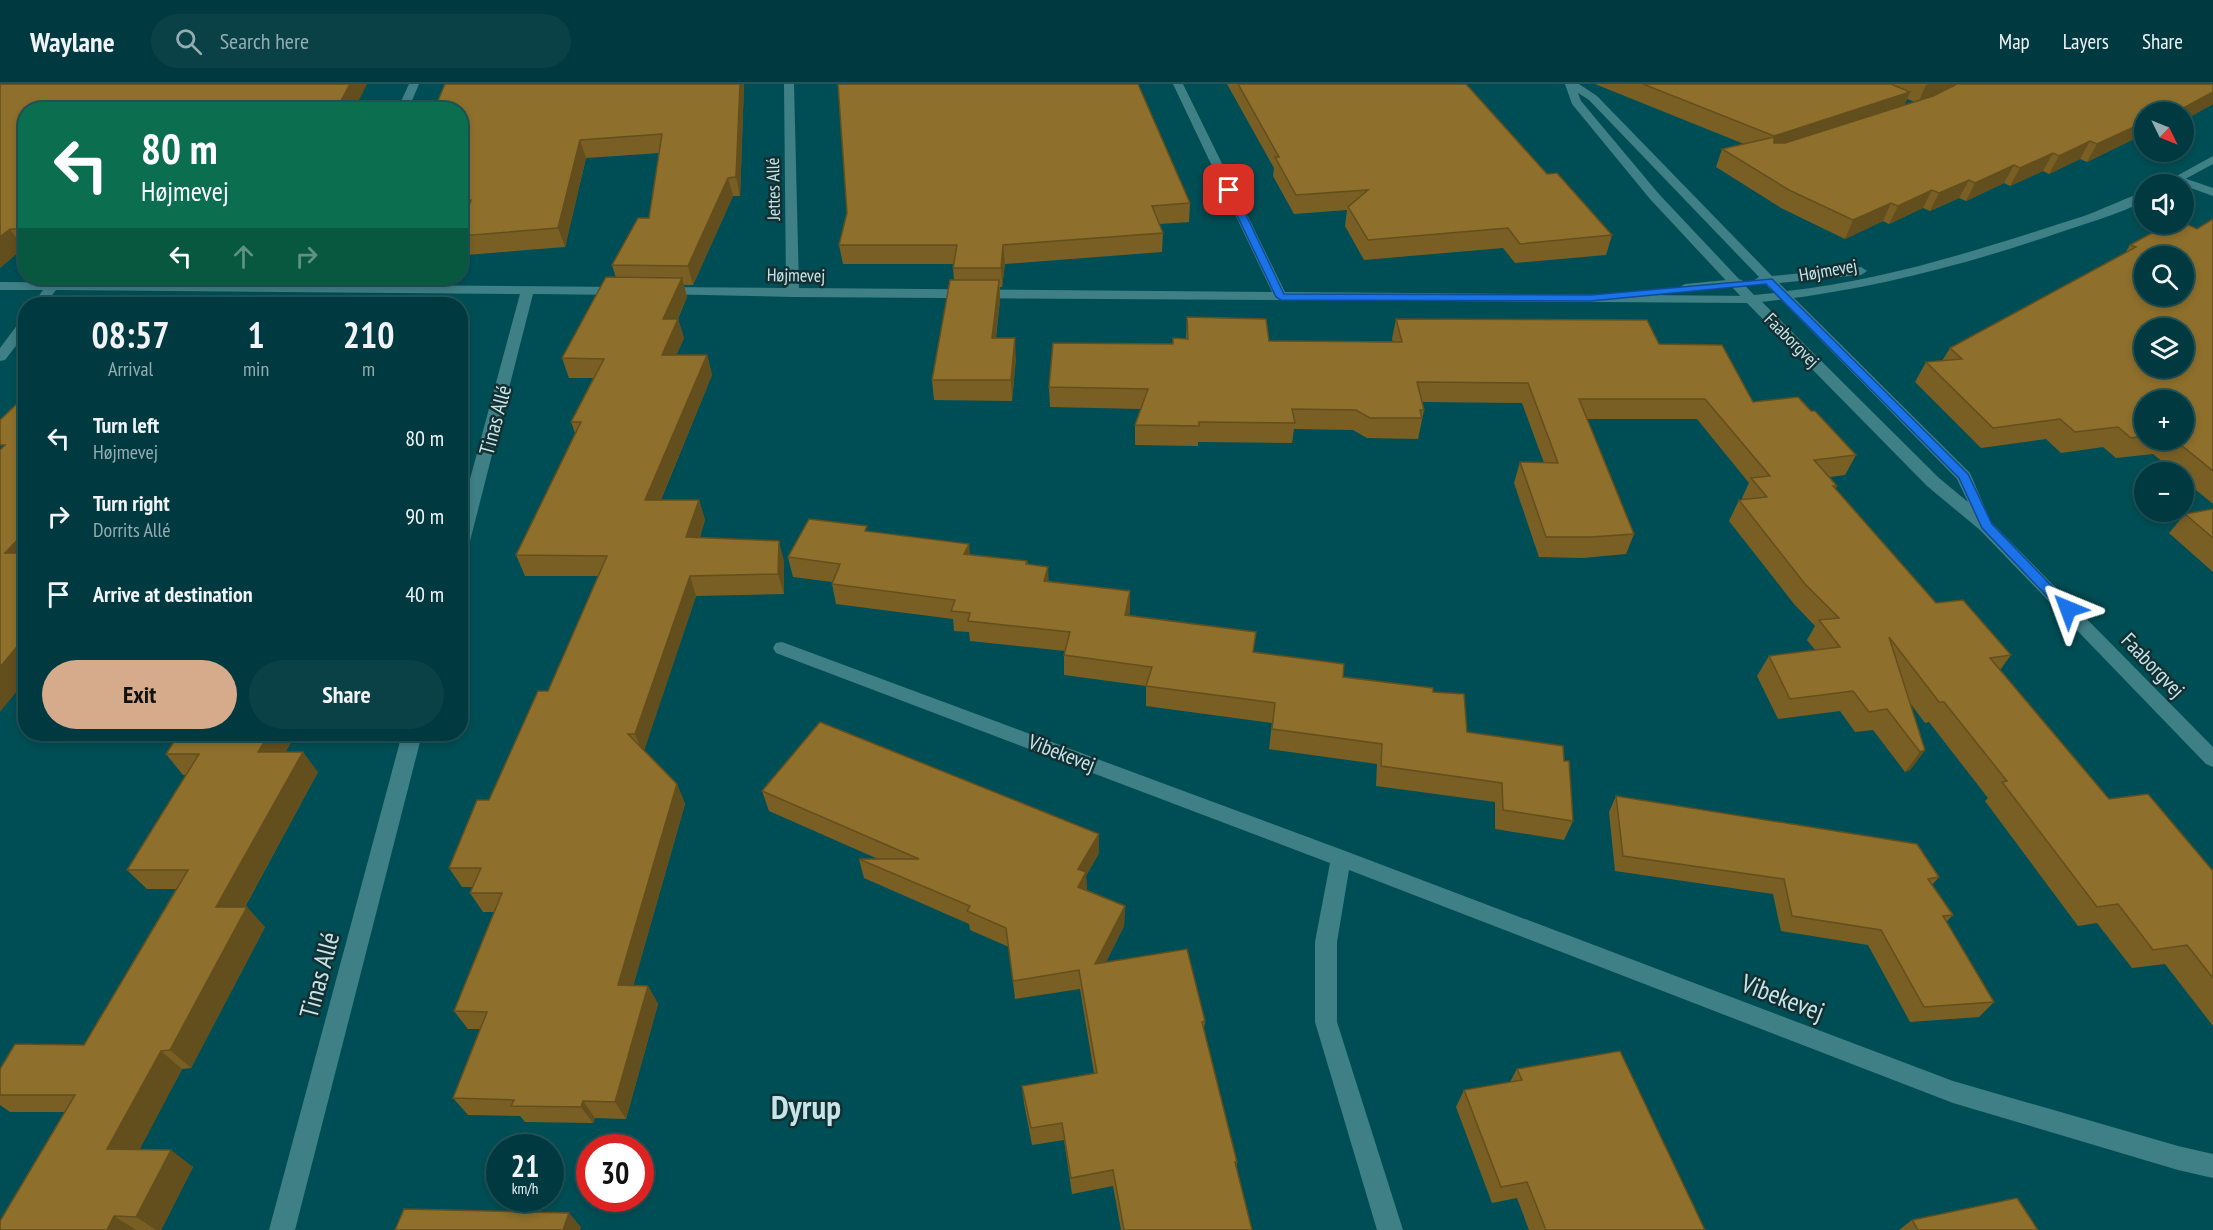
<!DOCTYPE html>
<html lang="en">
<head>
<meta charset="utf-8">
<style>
  body { margin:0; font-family:"PT Sans Narrow",sans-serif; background:#0a4147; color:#f1f3f6; height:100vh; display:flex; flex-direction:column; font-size:22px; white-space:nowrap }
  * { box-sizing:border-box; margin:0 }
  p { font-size:20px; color:#95adb1 }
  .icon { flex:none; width:33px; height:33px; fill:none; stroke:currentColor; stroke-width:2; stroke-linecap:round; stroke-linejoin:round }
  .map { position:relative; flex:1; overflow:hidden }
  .details { position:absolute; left:18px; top:213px; width:450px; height:444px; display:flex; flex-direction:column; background:#003a40; border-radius:24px; box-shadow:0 3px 9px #0003,0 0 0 2px #225459 }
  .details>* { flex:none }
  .guide { position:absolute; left:18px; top:18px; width:450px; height:183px; border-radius:24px; box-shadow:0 3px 9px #0003,0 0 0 2px #225459; background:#0b6e4f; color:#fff; overflow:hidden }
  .needle { width:39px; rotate:133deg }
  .tools { position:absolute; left:2134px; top:18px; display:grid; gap:12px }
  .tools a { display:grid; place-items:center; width:60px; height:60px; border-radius:50%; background:#003a40; box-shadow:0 3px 9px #0003,0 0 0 2px #225459; font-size:30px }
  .speed { position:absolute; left:486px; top:1050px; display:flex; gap:12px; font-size:30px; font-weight:700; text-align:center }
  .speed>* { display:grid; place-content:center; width:78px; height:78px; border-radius:50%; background:#003a40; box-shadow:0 3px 9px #0003,0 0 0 2px #225459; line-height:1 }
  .speed small { font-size:15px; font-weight:400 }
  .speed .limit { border:9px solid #d22; background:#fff; color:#111 }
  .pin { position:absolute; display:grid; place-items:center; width:51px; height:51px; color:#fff; margin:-26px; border-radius:12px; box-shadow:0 3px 9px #0006 }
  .me { position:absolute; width:66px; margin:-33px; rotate:316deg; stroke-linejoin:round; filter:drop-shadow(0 0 4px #0008) }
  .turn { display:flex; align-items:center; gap:21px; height:126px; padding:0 24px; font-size:27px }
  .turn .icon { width:78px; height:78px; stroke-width:2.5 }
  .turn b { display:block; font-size:42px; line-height:51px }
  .lanes { display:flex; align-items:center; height:57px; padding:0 24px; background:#0003; justify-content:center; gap:30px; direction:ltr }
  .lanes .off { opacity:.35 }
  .eta { display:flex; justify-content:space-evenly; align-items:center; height:102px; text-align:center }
  .eta b { font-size:36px; font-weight:700; line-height:42px }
  .cta { display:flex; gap:12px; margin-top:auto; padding:12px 24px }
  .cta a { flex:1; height:69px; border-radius:36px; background:#d6ab8b; color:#111; font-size:24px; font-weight:700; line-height:69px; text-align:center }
  .cta a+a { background:#0a4147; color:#f1f3f6 }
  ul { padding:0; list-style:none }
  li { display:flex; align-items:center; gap:18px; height:78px; padding:0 24px }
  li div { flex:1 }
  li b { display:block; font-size:22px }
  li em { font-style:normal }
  header { display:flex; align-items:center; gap:36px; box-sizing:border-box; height:84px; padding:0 30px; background:#003a40; border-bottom:2px solid #225459 }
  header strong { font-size:28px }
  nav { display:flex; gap:33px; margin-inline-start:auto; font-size:21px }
  .search { width:420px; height:54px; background:#0a4147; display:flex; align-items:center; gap:15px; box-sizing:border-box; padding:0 21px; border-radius:33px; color:#95adb1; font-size:22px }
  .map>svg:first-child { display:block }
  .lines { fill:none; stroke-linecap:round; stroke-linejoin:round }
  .street { fill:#3f7f86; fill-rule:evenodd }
  .secondary { fill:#3f7f86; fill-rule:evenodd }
  .wall { fill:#7a5f25; fill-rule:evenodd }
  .shaded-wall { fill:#634e1e }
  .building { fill:#8e6f2b; stroke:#634e1e; stroke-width:1.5; fill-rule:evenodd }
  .route { fill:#1a73e8; stroke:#114b97; stroke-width:1.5 }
  .labels { text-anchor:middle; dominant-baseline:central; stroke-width:5; stroke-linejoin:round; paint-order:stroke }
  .far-street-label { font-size:18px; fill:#c6e5e9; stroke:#142f32 }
  .street-label { font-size:21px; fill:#c6e5e9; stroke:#142f32 }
  .near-street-label { font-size:26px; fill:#c6e5e9; stroke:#142f32 }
  .near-district-label { font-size:33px; font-weight:bold; fill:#c6e5e9; stroke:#142f32 }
</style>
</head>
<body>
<header>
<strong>Waylane</strong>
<div class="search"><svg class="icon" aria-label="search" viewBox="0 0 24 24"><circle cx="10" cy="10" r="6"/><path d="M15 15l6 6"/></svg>Search here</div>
<nav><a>Map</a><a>Layers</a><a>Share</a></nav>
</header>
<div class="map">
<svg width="2213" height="1146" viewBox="0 0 2213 1146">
  <rect width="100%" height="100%" fill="#004e55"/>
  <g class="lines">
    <g class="street">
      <path d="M409,0H419L408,26H397Z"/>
      <path d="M784,0H794L799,204L1272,208L1173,0H1183L1285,208L1756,212L1939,394L1968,418L1957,395L1777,212L1779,209H1789L1970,389L1991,438L2213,663V683L2206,680L1980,446L1927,402L1747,219L793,213L657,210L655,207L662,203L786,204Z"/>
      <path d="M2178,92L2213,104V112L2174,98V94Z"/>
      <path d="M1737,195L1742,196L1744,199L1742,202L1685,208L1678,204L1685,200Z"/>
      <path d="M0,198L622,203L629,207L622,211L533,210L468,465L466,469L460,470V432L520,210L56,206L45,220H33L43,206H0Z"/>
      <path d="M26,235V249L5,276L0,277V264L21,236Z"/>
      <path d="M782,558L1348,768L1953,997L2178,1062L2213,1070V1094L2178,1086L1953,1019L1349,786L1337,858V938L1403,1146H1377L1315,938V858L1330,779L776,569L773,564L776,559Z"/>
      <path d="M402,650H422L295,1146H269Z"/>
    </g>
    <g class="secondary">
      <path d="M1565,0H1579L1597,12L1772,192L1861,183L1867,187L1861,191L1779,199L1787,207C1888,196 1984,164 2081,133C2102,126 2124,114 2145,108V117C2116,131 2085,140 2055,150C1956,184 1855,209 1751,219L1746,218L1650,115L1572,20ZM1578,9L1589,16L1759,193L1753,197L1755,200H1765L1774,209L1754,211L1658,109L1581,17Z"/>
      <path d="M2213,72V80L2176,100H2162Z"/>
    </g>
  </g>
  <g class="wall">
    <path d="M445,0H744L740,112H733L693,201H684L687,213L678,235L684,254L676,271H707L712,291L661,416H699L705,436L700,453L784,477V510L696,512L644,666L677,700L685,720L633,902H648L658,920L626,1035L595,1034L593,1039L525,1038L520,1032L468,1031L453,1014L480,945H468L454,927L494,828H483L470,809L473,803H462L449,784L489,716L548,607L598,492H525L516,471L575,349L571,338L593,294H569L562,274L616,194L612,181L649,134L660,69L586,74L565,163L466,171L460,158V145L464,136H460V26Z"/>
    <path d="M1227,0H1466L1547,90L1612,151L1606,171L1515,179L1503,164L1364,176L1345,142L1347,126L1294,130L1273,92L1274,84Z"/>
    <path d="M1595,0H2213V20L2184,36V28H2145V57L2142,58L2134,55L2087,78L2080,75L2049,90L2043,87L2010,102L2004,99L1966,117L1959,114L1930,127L1923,124L1889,140L1883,137L1845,155L1781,124L1716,83L1722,65L1744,60ZM1907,15L1915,18L1904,21Z"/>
    <path d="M26,26V164H23L0,184Z"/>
    <path d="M1190,119L1189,138L1159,140L1163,149L1162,168L1005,180L1002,203H1000V216L996,254L1016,274L1012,317L934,316L932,296L954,196L953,184V180H843L839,161L847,129Z"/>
    <path d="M2213,135V420L2184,396V388H2175L2153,370L2116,374L2103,363L2061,369L2046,355L1981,364L1915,298L1926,278L1942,277L1950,264L2125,169L2130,161L2197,145ZM2145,316L2184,356H2145Z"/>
    <path d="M1187,233L1269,257L1393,258L1392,255L1396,235L1659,260L1753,318L1811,327L1856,371L1845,391L1830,393L1837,402L1835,405L1936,519L2011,571L2000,586L2109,715L2213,787V942L2165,880L2132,884L2097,839L2078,842L1985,717L1988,714L1929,638L1925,639L1910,619L1925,666L1910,686L1905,688L1873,646L1855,648L1840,627L1778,635L1757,592L1769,572L1815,566L1807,556L1815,542L1794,520L1729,437L1739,416H1743L1742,414L1749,399L1697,335H1587L1634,450L1626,470L1583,474L1539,473L1514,399L1520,378L1544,379L1522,319L1422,318L1424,326L1418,355L1367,354L1353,346L1294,345L1292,359L1198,358V362L1135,361V341L1141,325L1050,323L1049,303L1173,260L1186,255Z"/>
    <path d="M2213,425V488L2169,449L2185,430Z"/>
    <path d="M868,447L970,471L1027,477L1028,481L1049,497L1130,527L1129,531L1254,568L1343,593L1433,608L1467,648L1564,677L1573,737L1564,756L1495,745V718L1376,702L1377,680L1269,665L1272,639L1146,622V602L1064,591V571L1065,567L970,557L969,548L954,547L953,535L836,520L832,500V498L793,493L788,473Z"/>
    <path d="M154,650H296L285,668L318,688L245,823L265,843L191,984L182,985L139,1066L193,1083L161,1146H0L65,1028H10L0,1021V985L84,961L176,805H147L127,786L186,691H183L166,670L176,653L174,650Z"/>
    <path d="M762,707L1099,750V769L1086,792L1087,806L1125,822L1124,842L1106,878L1205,937L1204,945L1237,1078L1236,1083L1252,1146H1121L1113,1102L1072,1110L1064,1056L1032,1061L1024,1019L1022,1002L1094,989L1080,905L1015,915L1009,863L970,846L969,840L864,794L859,775H878L769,727Z"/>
    <path d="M1616,712L1939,793L1932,801L1953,831L1946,838L1994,918L1979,933L1910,938L1868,861L1781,847L1773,810L1615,787L1609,728Z"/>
    <path d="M1517,985L1705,1146H1529L1517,1114L1492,1119L1456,1023L1464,1006L1510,998Z"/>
    <path d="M1912,1136L2038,1146H1899Z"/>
  </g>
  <g class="shaded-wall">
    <path d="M350,0H367L354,26H336Z"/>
    <path d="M740,0H744L740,112L736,93Z"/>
    <path d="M1929,0H1959L1918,19L1926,1Z"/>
    <path d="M1910,8L1903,25L1767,70L1774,52Z"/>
    <path d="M2213,8V20L2184,36V28H2176Z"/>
    <path d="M2144,38L2134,55L2087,78L2097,60Z"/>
    <path d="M580,56L586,74L565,163L558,144Z"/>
    <path d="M2090,57L2080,75L2049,90L2059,72Z"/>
    <path d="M2053,69L2043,87L2010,102L2020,84Z"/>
    <path d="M2014,81L2004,99L1966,117L1975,99Z"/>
    <path d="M728,94L733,112L693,201L688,182Z"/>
    <path d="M1969,96L1959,114L1930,127L1939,109Z"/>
    <path d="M1932,106L1923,124L1889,140L1898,122Z"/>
    <path d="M1891,119L1883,137L1845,155L1853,136Z"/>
    <path d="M10,145L23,164L0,184V153Z"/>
    <path d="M1003,161L1005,180L1002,203L1001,184Z"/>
    <path d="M682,194L687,213L669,254L663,235Z"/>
    <path d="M999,196L1000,216L993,274L992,254Z"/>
    <path d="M678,235L684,254L668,291L662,271Z"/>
    <path d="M1015,254L1016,274L1012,317L1011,296Z"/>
    <path d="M707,271L712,291L652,437L645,416Z"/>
    <path d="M699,416L705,436L693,473L686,453Z"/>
    <path d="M26,447V487L5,469Z"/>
    <path d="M779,457L784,477V510L778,490Z"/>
    <path d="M969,460L971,480L964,470Z"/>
    <path d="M1048,483L1049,503L1044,497Z"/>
    <path d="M690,492L696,512L643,670L635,650Z"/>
    <path d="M1130,507V527L1124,551L1125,531Z"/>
    <path d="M26,552V596L0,628V583Z"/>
    <path d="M269,650H296L274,688L258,668Z"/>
    <path d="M1925,666L1910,686L1905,688L1920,668Z"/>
    <path d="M303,668L318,688L234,842L216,823Z"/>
    <path d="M677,700L685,720L628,920L618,901Z"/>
    <path d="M1099,750V769L1086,792L1087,808L1079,822L1078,785Z"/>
    <path d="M1125,822L1124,842L1095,899V880Z"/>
    <path d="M247,823L265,843L191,984L170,966Z"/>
    <path d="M648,902L658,920L626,1035L615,1018Z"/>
    <path d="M161,967L182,985L131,1082L107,1065Z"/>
    <path d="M583,1017L595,1034L593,1039L581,1023Z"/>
    <path d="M171,1066L193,1083L161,1146H156L136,1133Z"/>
    <path d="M569,1129L581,1143L580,1146H563Z"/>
    <path d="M114,1132L136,1146H107Z"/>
  </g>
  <g class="building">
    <path d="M0,0H350L336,26H26V145H10L0,153Z"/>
    <path d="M445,0H740L736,93L728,94L688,182L612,181L638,134H649L662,50L580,56L558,144L460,152V145L471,116L460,117V26H434Z"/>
    <path d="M838,0H1138L1190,119L1152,122L1163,149L1003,161L1001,184H953L957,161H839L847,129Z"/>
    <path d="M1238,0H1466L1547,90L1557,89L1612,151L1520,160L1508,144L1368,156L1348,123L1368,106L1296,111L1275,73H1279Z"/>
    <path d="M1643,0H1891L1910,8L1774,52Z"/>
    <path d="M1957,0H2213V8L2176,28H2145V38L2097,60L2090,57L2059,72L2053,69L2020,84L2014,81L1975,99L1969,96L1939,109L1932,106L1898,122L1891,119L1853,136L1789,106L1722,65L1774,53V59H1785L1933,12Z"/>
    <path d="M2213,135V387L2175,356H2184V316H2145V352L2131,354L2118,343L2075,348L2060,335L1993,344L1926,278L1962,275L1950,264L2136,163L2130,161L2168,140L2184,139L2197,145ZM2145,172H2184V212H2145ZM2145,244H2184V284H2145Z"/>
    <path d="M606,193L682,194L663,235H678L662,271H707L645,416H699L686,453L779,457L778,490L690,492L635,650H628L677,700L618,901L648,902L615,1018L583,1017L581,1023L511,1022L514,1016L453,1014L487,928L454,927L502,809H470L481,784H449L477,716H489L538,607H548L607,472L516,471L581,338H571L604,275L562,274Z"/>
    <path d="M950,196H999L992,254H1015L1011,296H932Z"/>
    <path d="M1187,233L1266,235L1269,257L1402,258L1396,235L1647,236L1659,260L1722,261L1753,318L1798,313L1811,327H1815L1856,371L1814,376L1837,402H1833L1936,519L1963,516L2011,571L1990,574L2109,715L2148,710L2213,787V894L2187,861L2153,866L2118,820L2097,823L2002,698L2007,697L1944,618H1939L1889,553L1925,666L1920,668L1887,625L1869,628L1853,607L1790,615L1769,572L1840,563L1819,536L1839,534L1805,500L1739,416L1767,413L1751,394L1770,392L1705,315H1579L1634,450L1591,453H1546L1520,378L1558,379L1528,299L1417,298L1424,326H1420L1422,334H1370L1356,326L1292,325L1295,339L1199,338V342L1135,341L1148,305L1049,303L1053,259L1173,260V254L1188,255Z"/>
    <path d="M26,311V447L5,469H26V552L0,583V366L5,361H0V336Z"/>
    <path d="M2213,425V454L2185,430Z"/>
    <path d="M809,435L867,442L865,447L969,460L964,470L1027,477L1026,480L1048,483L1044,497L1130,507L1125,531L1256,548L1253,568L1344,580L1343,593L1433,604V608L1464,610L1467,648L1563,662L1564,677H1569L1573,737L1503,726L1502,699L1381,682L1382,660L1272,645L1275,619L1146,602L1152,583L1064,571L1070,548L968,537L970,529L951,527L955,516L832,500L840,480L788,473Z"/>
    <path d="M820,638L1099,750L1078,785L1086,788L1078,803L1125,822L1095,880L1187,865L1205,937L1202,938L1237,1078H1235L1252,1146H1124L1113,1086L1071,1094L1062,1039L1031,1044L1022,1002L1097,989L1079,886L1013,897L1006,844L967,827L970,822L859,775H919L762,707Z"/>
    <path d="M179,650H269L258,668H303L216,823H247L170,966L161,967L107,1065L171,1066L136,1133L114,1132L107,1146H0V1137L75,1011H0V985L15,960L84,961L188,786H127L199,670H166Z"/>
    <path d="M1616,712L1917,760L1939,793L1928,795L1953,831L1943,832L1994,918L1924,923L1881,846L1792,832L1784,795L1623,772Z"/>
    <path d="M1620,967L1705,1146H1546L1527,1098L1501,1103L1464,1006L1522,996L1517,985Z"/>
    <path d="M2017,1114L2038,1146H1918L1912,1136Z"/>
    <path d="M404,1125L569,1129L563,1146H395Z"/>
  </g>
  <path class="route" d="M1229,104L1234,106L1284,210L1591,211L1772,195L1968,390L1992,440L2074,525L2073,529H2063L1982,444L1959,394L1766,200L1591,217L1281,216L1276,213L1225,106Z"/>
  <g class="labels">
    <g class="far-street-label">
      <text transform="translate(773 105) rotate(-91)">Jettes Allé</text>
      <text transform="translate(1828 186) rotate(-10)">Højmevej</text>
      <text transform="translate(796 191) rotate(1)">Højmevej</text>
      <text transform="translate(1792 256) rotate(45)">Faaborgvej</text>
    </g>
    <g class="street-label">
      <text transform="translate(495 336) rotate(-75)">Tinas Allé</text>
      <text transform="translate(2153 581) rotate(46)">Faaborgvej</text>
      <text transform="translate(1062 669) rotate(21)">Vibekevej</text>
    </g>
    <g class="near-street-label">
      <text transform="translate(319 891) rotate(-75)">Tinas Allé</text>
      <text transform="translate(1783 913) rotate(21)">Vibekevej</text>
    </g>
    <g class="near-district-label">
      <text x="806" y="1022">Dyrup</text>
    </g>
  </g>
</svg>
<div class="tools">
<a><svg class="needle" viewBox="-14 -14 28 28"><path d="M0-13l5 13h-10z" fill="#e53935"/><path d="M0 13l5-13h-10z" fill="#95adb1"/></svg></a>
<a><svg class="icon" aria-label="sound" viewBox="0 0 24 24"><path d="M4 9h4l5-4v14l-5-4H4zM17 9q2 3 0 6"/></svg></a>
<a><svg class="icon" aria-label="search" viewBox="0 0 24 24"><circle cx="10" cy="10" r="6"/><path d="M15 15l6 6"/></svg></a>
<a><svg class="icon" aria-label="layers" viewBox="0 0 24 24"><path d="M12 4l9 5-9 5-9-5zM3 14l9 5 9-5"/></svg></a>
<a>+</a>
<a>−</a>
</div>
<div class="speed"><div>21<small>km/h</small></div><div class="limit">30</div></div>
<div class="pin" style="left:1229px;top:106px;background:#d93025"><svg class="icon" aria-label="arrive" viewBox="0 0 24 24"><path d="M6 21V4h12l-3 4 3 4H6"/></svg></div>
<svg class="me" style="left:2068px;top:525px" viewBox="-20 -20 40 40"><path d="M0-17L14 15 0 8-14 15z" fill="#1a73e8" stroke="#fff" stroke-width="4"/></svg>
<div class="guide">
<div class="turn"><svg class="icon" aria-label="left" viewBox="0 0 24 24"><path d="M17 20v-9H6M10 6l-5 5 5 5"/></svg><div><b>80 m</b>Højmevej</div></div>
<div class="lanes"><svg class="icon" aria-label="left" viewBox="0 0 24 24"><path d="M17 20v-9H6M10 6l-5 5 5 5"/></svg><svg class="icon off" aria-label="ahead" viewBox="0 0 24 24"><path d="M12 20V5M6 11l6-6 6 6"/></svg><svg class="icon off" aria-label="right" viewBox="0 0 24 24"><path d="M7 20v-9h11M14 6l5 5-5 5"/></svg></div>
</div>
<section class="details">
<div class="eta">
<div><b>08:57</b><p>Arrival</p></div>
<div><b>1</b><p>min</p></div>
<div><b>210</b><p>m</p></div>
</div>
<ul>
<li><svg class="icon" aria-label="left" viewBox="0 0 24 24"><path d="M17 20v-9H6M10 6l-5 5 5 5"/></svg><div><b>Turn left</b><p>Højmevej</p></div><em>80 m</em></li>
<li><svg class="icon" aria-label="right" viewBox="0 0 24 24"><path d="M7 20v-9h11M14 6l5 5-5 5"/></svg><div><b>Turn right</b><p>Dorrits Allé</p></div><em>90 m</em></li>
<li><svg class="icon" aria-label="arrive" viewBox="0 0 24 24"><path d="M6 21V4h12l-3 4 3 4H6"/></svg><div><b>Arrive at destination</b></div><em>40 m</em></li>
</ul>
<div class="cta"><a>Exit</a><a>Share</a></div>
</section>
</div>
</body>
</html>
